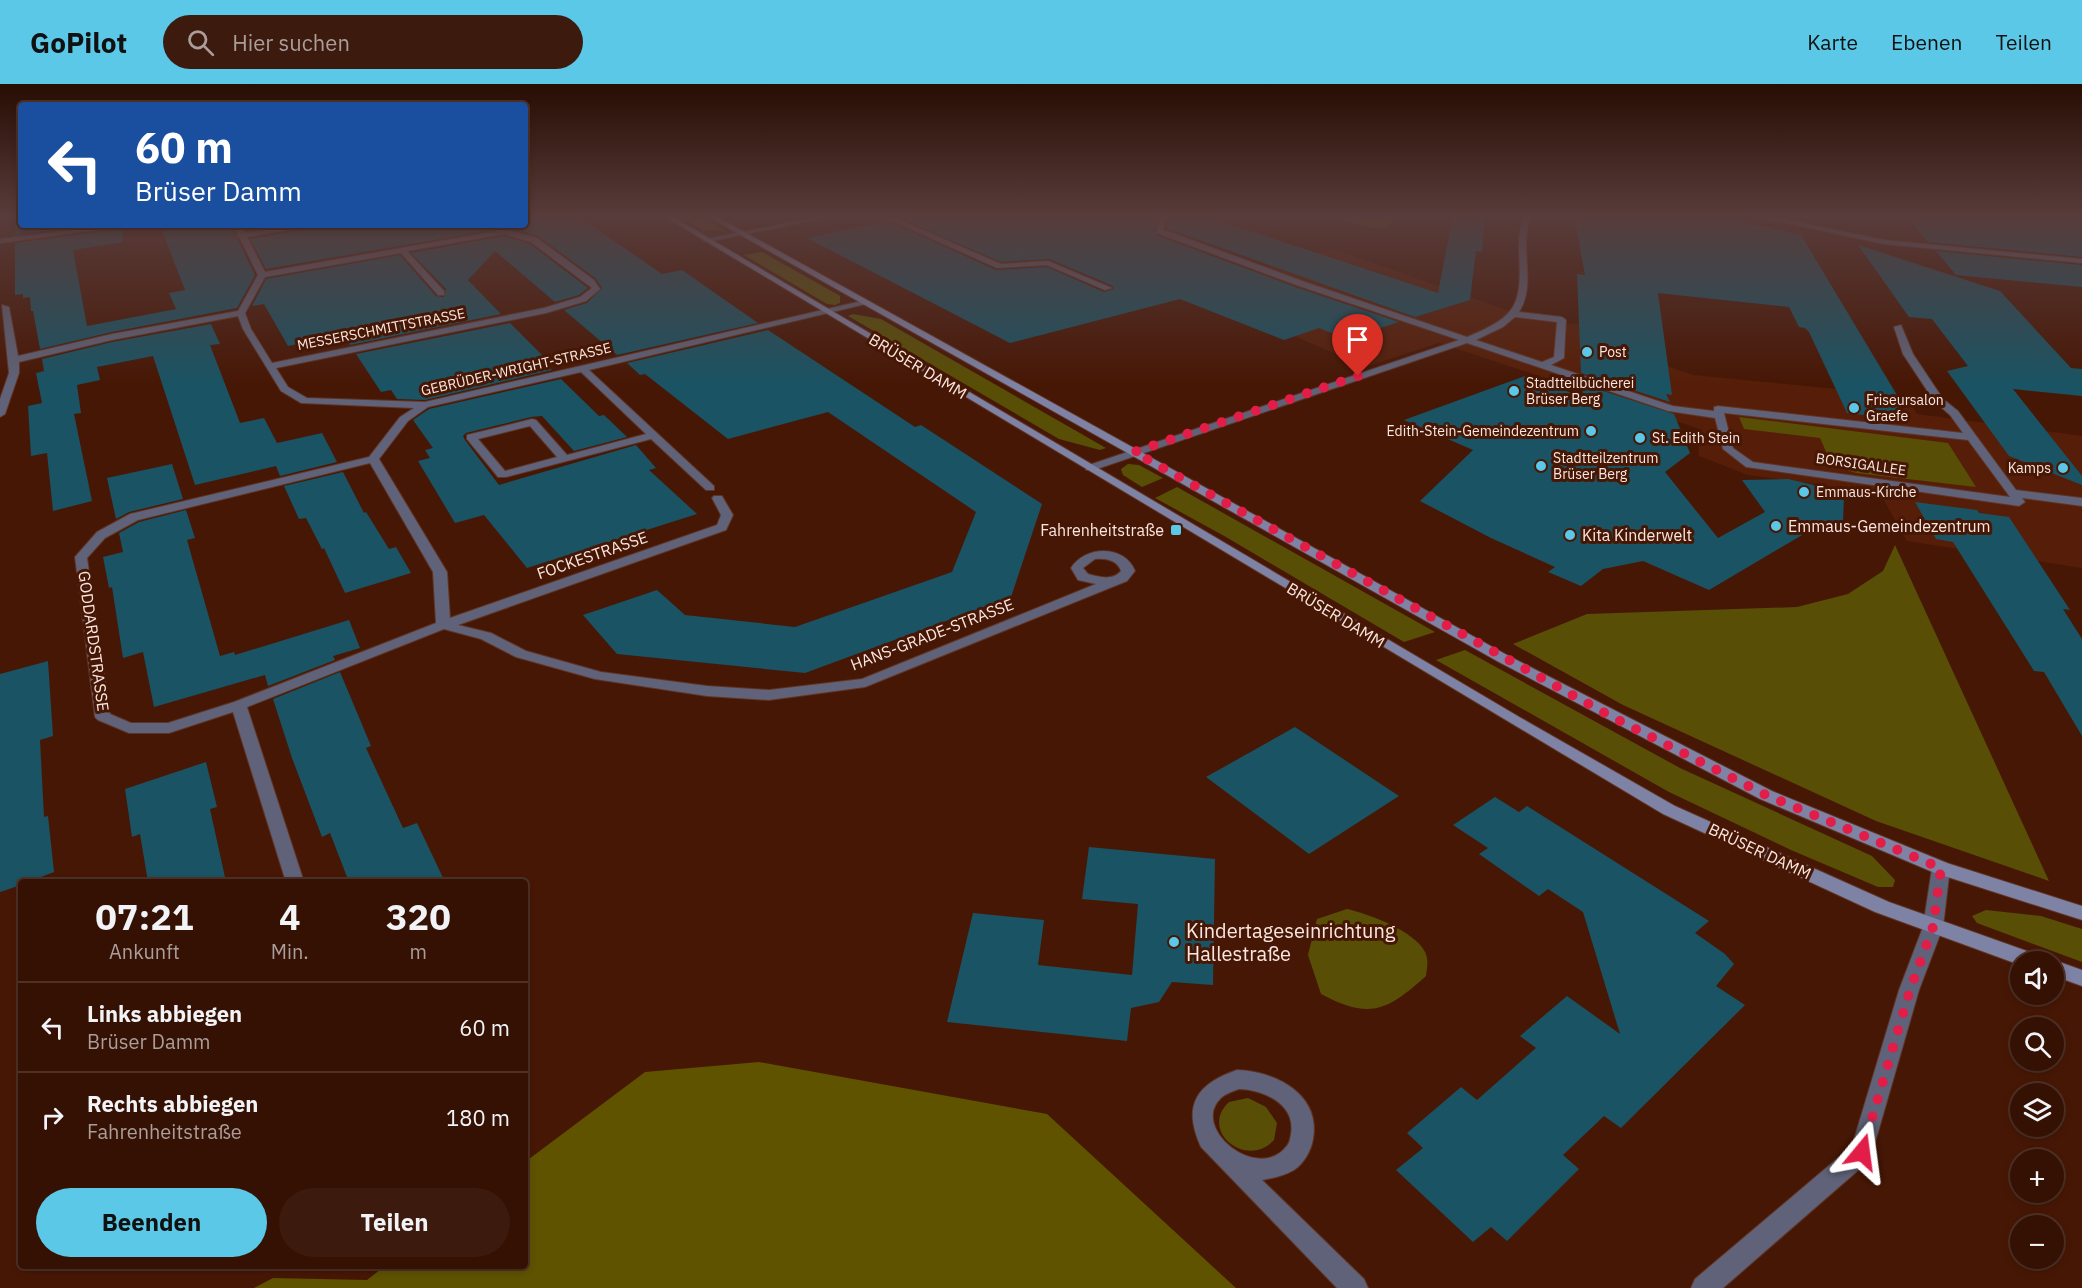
<!DOCTYPE html>
<html lang="de">
<head>
<meta charset="utf-8">
<style>
  body { margin:0; font-family:"IBM Plex Sans",sans-serif; background:#3d1a0e; color:#f1f3f6; height:100vh; display:flex; flex-direction:column; font-size:22px; white-space:nowrap }
  * { box-sizing:border-box; margin:0 }
  p { font-size:20px; color:#aa9d9a }
  .icon { flex:none; width:33px; height:33px; fill:none; stroke:currentColor; stroke-width:2; stroke-linecap:round; stroke-linejoin:round }
  .map { position:relative; flex:1; overflow:hidden }
  .sheet { position:absolute; left:18px; top:795px; width:510px; height:390px; display:flex; flex-direction:column; background:#351104; border-radius:6px; box-shadow:0 3px 9px #0003,0 0 0 2px #4f3126 }
  .sheet>* { flex:none }
  .hud { position:absolute; left:18px; top:18px; width:510px; height:126px; border-radius:6px; box-shadow:0 3px 9px #0003,0 0 0 2px #4f3126; background:#1a4fa0; color:#fff; overflow:hidden }
  .fabs { position:absolute; left:2010px; top:867px; display:grid; gap:12px }
  .fabs a { display:grid; place-items:center; width:54px; height:54px; border-radius:50%; background:#351104; box-shadow:0 3px 9px #0003,0 0 0 2px #4f3126; font-size:30px }
  .pin { position:absolute; display:grid; place-items:center; width:51px; height:51px; color:#fff; margin:-62px -26px; border-radius:50% 50% 50% 0; rotate:-45deg; box-shadow:0 0 6px #0007 }
  .pin .icon { rotate:45deg }
  .me { position:absolute; width:66px; margin:-33px; rotate:16deg; stroke-linejoin:round; filter:drop-shadow(0 0 4px #0008) }
  .turn { display:flex; align-items:center; gap:21px; height:126px; padding:0 18px; font-size:27px }
  .turn .icon { width:78px; height:78px; stroke-width:2.5 }
  .turn b { display:block; font-size:42px; line-height:51px }
  .eta { display:flex; justify-content:space-evenly; align-items:center; height:102px; text-align:center }
  .eta b { font-size:36px; font-weight:700; line-height:42px }
  .cta { display:flex; gap:12px; margin-top:auto; padding:12px 18px }
  .cta a { flex:1; height:69px; border-radius:36px; background:#5bc8e7; color:#111; font-size:24px; font-weight:700; line-height:69px; text-align:center }
  .cta a+a { background:#3d1a0e; color:#f1f3f6 }
  ul { padding:0; list-style:none }
  li { display:flex; align-items:center; gap:18px; height:90px; padding:0 18px; border-top:2px solid #4f3126 }
  li div { flex:1 }
  li b { display:block; font-size:22px }
  li em { font-style:normal }
  header { display:flex; align-items:center; gap:36px; box-sizing:border-box; height:84px; padding:0 30px; background:#5bc8e7; color:#111 }
  header strong { font-size:28px }
  nav { display:flex; gap:33px; margin-inline-start:auto; font-size:21px }
  .search { width:420px; height:54px; background:#3d1a0e; display:flex; align-items:center; gap:15px; box-sizing:border-box; padding:0 21px; border-radius:33px; color:#aa9d9a; font-size:22px }
  .map>svg:first-child { display:block }
  .built { fill:#561e08 }
  .green { fill:#594e06 }
  .forest { fill:#5f5300 }
  .building { fill:#1a5363 }
  .lines { fill:none; stroke-linecap:round; stroke-linejoin:round }
  .street-casing { stroke:#603424; stroke-width:2 }
  .secondary-casing { stroke:#603424; stroke-width:2 }
  .street { fill:#5f6278; fill-rule:evenodd }
  .secondary { fill:#7e82a5; fill-rule:evenodd }
  .route { stroke:#e11d48; stroke-width:10; stroke-dasharray:0 18 }
  .poi-dot { fill:#5bc8e7; stroke:#471705; stroke-width:2 }
  .labels { text-anchor:middle; dominant-baseline:central; stroke-width:6; stroke-linejoin:round; paint-order:stroke }
  .far-street-label { font-size:14px; fill:#fbe7e1; stroke:#471705 }
  .far-poi-label { font-size:14px; fill:#fbe7e1; stroke:#471705; text-anchor:start }
  .street-label { font-size:16px; fill:#fbe7e1; stroke:#471705 }
  .poi-label { font-size:16px; fill:#fbe7e1; stroke:#471705; text-anchor:start }
  .near-poi-label { font-size:20px; fill:#fbe7e1; stroke:#471705; text-anchor:start }
</style>
</head>
<body>
<header>
<strong>GoPilot</strong>
<div class="search"><svg class="icon" aria-label="search" viewBox="0 0 24 24"><circle cx="10" cy="10" r="6"/><path d="M15 15l6 6"/></svg>Hier suchen</div>
<nav><a>Karte</a><a>Ebenen</a><a>Teilen</a></nav>
</header>
<div class="map">
<svg width="2082" height="1204" viewBox="0 0 2082 1204">
  <rect width="100%" height="100%" fill="#471705"/>
  <path class="built" d="M1333,165L1538,237L1630,245L1642,274L1694,291L1906,312L1917,330L2082,352V484L1907,457L1880,409L1748,391L1699,372L1697,344L1439,259L1365,283L1187,205Z"/>
  <g class="green">
    <path d="M676,131H698L726,147L703,146Z"/>
    <path d="M1335,131H1403L1404,132L1391,139L1387,145L1370,144L1340,135Z"/>
    <path d="M762,168L835,209L840,212V219L835,221L827,220L744,171Z"/>
    <path d="M853,230L881,235L1106,364L1100,366L1059,355L848,232Z"/>
    <path d="M1739,333L1948,359L1976,403L1856,389L1832,381L1820,354L1744,345Z"/>
    <path d="M1128,380L1139,381L1163,394L1142,403L1123,391L1121,385Z"/>
    <path d="M1177,403L1435,548L1404,558L1226,453L1155,414Z"/>
    <path d="M1895,461L2049,797L1876,737L1623,621L1513,560L1587,530L1797,523L1848,510L1883,487Z"/>
    <path d="M1465,566L1680,684L1872,772L1895,796L1893,803H1878L1791,766L1669,708L1436,576Z"/>
    <path d="M1347,825C1369,830 1415,847 1425,868C1429,876 1427,884 1426,892C1387,927 1370,936 1321,910L1308,871L1317,835Z"/>
    <path d="M1986,826L2041,832L2082,845V878L1977,839L1972,832Z"/>
    <path d="M1248,1014L1266,1023L1277,1039L1274,1056C1247,1086 1198,1047 1229,1018Z"/>
  </g>
  <path class="forest" d="M759,978L1047,1030L1236,1204H254L273,1194L367,1196L385,1182H525V1078L645,988Z"/>
  <g class="building">
    <path d="M15,131H21V141H94L15,151Z"/>
    <path d="M525,131H576L662,190L682,186L758,239L617,271L564,226L587,219L602,204L595,194L538,152L503,141H525Z"/>
    <path d="M922,131H1157L1156,151L1298,204L1399,238L1346,255L1319,244L1284,256L1180,215L1010,259L807,154L888,137L996,186L1047,183L1104,208L1114,205L1113,202L1049,175L1001,178L902,135Z"/>
    <path d="M1167,131H1202L1438,209L1453,131H1485L1482,168L1476,167L1470,216L1415,233L1166,144Z"/>
    <path d="M1574,131H1717L1801,151L1897,311H1893L1908,336L1847,329L1809,248L1805,244L1799,243L1789,223L1658,209L1672,311L1666,310L1670,318L1581,289L1577,190L1585,191Z"/>
    <path d="M1905,131H2050L2053,134L2082,136V173L1928,158Z"/>
    <path d="M160,141H231L235,150L234,152L238,156L255,191L237,224L112,248L40,265L33,227H31L30,213L23,214V210L15,211V159L122,145L123,158L73,166L87,242L176,225L169,209L185,206Z"/>
    <path d="M321,141H488L492,146L266,185L250,155L319,143Z"/>
    <path d="M504,152L530,160L588,204L579,211L555,218L495,167L468,196L501,230L350,261L344,251L288,262L264,220L252,222L266,195L400,171L436,212L444,213L446,205L411,169Z"/>
    <path d="M1858,161L2000,207L2071,284L2082,285V312L2013,305L2082,392V401L2009,372L1947,287L1968,282L1932,235L1909,233Z"/>
    <path d="M1936,167L2082,181V203L1956,191Z"/>
    <path d="M510,239L544,273L539,274L552,286L425,316L397,315L391,306L381,308L356,270Z"/>
    <path d="M211,240L220,260L210,261L240,339L264,334L277,359L322,349L337,378L280,392L276,382L195,401L153,272L97,283L100,296L77,301L81,329L74,330L92,417L53,427L47,369L31,372L28,322L42,319L36,289L44,287L42,275L112,258Z"/>
    <path d="M768,246L915,343L921,341L1042,420L1011,513L805,589L617,570L583,531L657,506L685,531L795,543L952,488L976,428L828,328L728,355L645,290L640,291L627,279Z"/>
    <path d="M1525,292L1583,313L1582,300L1674,330L1690,369L1665,388L1718,454L1765,428L1742,396L1788,395L1831,405L1844,411L1843,439L1808,437L1814,444L1709,506L1643,477L1603,485L1581,502L1548,488L1555,483L1491,454L1420,417L1473,366L1404,336Z"/>
    <path d="M561,295L599,332L604,331L627,353L574,367L542,332L531,333L466,349L463,352L465,356L499,401L636,361L656,384L649,386L697,430L527,484L484,431L455,439L418,377L430,374L425,366L433,364L413,336L429,325Z"/>
    <path d="M172,380L183,415L129,428L116,435L107,394Z"/>
    <path d="M343,388L364,429L366,428L389,465L396,463L411,489L345,509L324,464L322,465L306,434L299,435L284,402Z"/>
    <path d="M1915,418L1977,426L1979,429L2009,433L2070,526L2063,525L2082,555V652L2044,588L2034,587L1953,458L1936,455Z"/>
    <path d="M186,426L195,454L187,456L220,572L234,568L235,571L349,536L360,564L333,572L335,576L268,602L265,591L154,623L143,568L123,574L112,503L109,504L103,473L123,468L119,449L139,438Z"/>
    <path d="M48,577L53,652L40,656L44,733L48,732L54,788L28,798H21V801L0,808V590Z"/>
    <path d="M340,588L371,662L366,664L403,744L417,739L445,798H349L330,749L322,753L292,674L273,615Z"/>
    <path d="M1295,643L1399,712L1309,770L1206,693Z"/>
    <path d="M206,678L217,723L210,725L226,798H148L140,750L132,753L125,705Z"/>
    <path d="M1495,713L1519,728L1527,722L1709,837L1695,849L1725,870L1734,880L1716,902L1745,921L1621,1044L1604,1032L1563,1071L1579,1085L1507,1157L1491,1143L1473,1158L1396,1086L1423,1064L1407,1049L1461,1003L1477,1016L1536,964L1520,952L1567,912L1620,950L1583,828L1548,805L1539,812L1479,770L1488,764L1453,741Z"/>
    <path d="M1089,763L1215,775L1213,901L1172,898L1159,918L1131,924L1127,957L947,938L973,829L1044,836L1038,881L1132,891L1138,820L1082,815Z"/>
  </g>
  <g class="lines">
    <g class="street-casing">
      <g id="street">
        <path d="M827,131H842L706,158L702,156Z"/>
        <path d="M879,131H888L1001,180L1048,177L1112,204L1105,206L1047,181L997,184Z"/>
        <path d="M1159,131H1165L1164,146L1305,198L1467,253C1517,232 1522,222 1519,168C1519,154 1519,143 1525,131H1532C1517,162 1538,198 1519,228L1562,233L1566,236L1564,274L1551,281L1673,322L1714,327V323L1718,322L1963,349L1950,331L1934,317L1903,270L1894,243L1901,241L1913,270L1943,315L1958,327L2016,406L2082,414V422L2022,414L2025,418L2019,422L1746,383L1723,365L1715,334L1668,327L1467,259L1094,386H1086V382L1459,256L1299,202L1157,149ZM1515,233L1557,238L1554,273L1542,278L1476,256L1503,243ZM1724,329L1968,356L2010,413L1753,378L1733,364Z"/>
        <path d="M1749,131H1763L1884,156L2082,175V179L1884,160Z"/>
        <path d="M112,141H133L0,159V155Z"/>
        <path d="M233,141H241L245,149L300,141H319L247,153L265,188L498,147L490,141H499L507,146L537,154L594,196L600,205L586,217L546,229L276,284L288,303L307,314L425,318L866,216L870,219L589,286L714,402V406H706L651,355L506,393H498L467,355V351L532,335L536,336L567,371L646,350L581,288L428,323L408,337L379,375L447,488L450,534L717,441L721,431L712,414L714,412H722L733,431L726,446L458,541L491,549L526,567L601,588L707,602L769,606L862,595L1096,500L1078,496L1071,484C1085,462 1124,460 1135,487L1127,497L865,603L769,616L707,612L595,595L516,573L481,555L444,545L247,623L304,798H286L233,628L169,649H129L98,636L95,633L75,473L97,448L130,430L369,373L400,333L414,324L301,319L281,307L243,245L238,232L112,256L19,278V289L5,330L0,333V315L9,289L2,221L9,223L18,272L112,250L238,227L258,191L240,154L236,152L238,150ZM504,150L531,158L592,204L580,213L544,224L272,279L251,245L245,229L265,193L401,169L438,211H444V207L407,167ZM530,342L557,373L505,387L478,355ZM370,379L433,488L436,539L234,618L168,639H131L110,630L87,474L105,454L138,436ZM1095,475C1106,474 1117,476 1121,487C1112,497 1100,493 1088,490L1083,484Z"/>
        <path d="M1941,777L1947,779L1950,784L1943,843L1919,906L1870,1076L1723,1204H1691L1695,1195L1852,1062L1899,906L1923,843L1932,784L1935,779Z"/>
        <path d="M1237,986C1275,987 1321,1010 1313,1055C1311,1067 1304,1079 1294,1086C1284,1092 1273,1094 1262,1096L1364,1195L1368,1204H1337L1201,1063C1182,1022 1196,1000 1237,986ZM1239,1005C1264,1006 1296,1020 1291,1050C1290,1055 1290,1059 1286,1063C1257,1099 1188,1043 1222,1013C1227,1009 1234,1007 1239,1005Z"/>
      </g>
    </g>
    <g class="secondary-casing">
      <g id="secondary">
        <path d="M662,131H670L1521,634L1675,722L1889,818L2041,872L2044,878H2020V881L1875,828L1663,730Z"/>
        <path d="M705,131H714L1507,571L1772,707L1947,779L2082,822V836L1935,789L1760,715L1497,577Z"/>
        <path d="M2054,876L2082,886V902L2054,892V878H2050Z"/>
      </g>
    </g>
    <use href="#street" class="street"/>
    <use href="#secondary" class="secondary"/>
  </g>
  <linearGradient id="sky" x2="0" y2="1"><stop stop-color="#270d03"/><stop offset="0.44" stop-color="#583c3b"/><stop offset="1" stop-color="#583c3b" stop-opacity="0"/></linearGradient>
  <rect width="2082" height="300" fill="url(#sky)"/>
  <g class="lines">
    <path class="route" d="M1358,292L1134,368L1612,633L1766,711L1941,784L1933,843L1910,906L1862,1068"/>
  </g>
  <g class="poi-dot">
    <circle cx="1587" cy="268" r="6"/>
    <circle cx="1514" cy="307" r="6"/>
    <circle cx="1854" cy="324" r="6"/>
    <circle cx="1591" cy="347" r="6"/>
    <circle cx="1640" cy="354" r="6"/>
    <circle cx="1541" cy="382" r="6"/>
    <circle cx="2063" cy="384" r="6"/>
    <circle cx="1804" cy="408" r="6"/>
    <circle cx="1776" cy="442" r="6"/>
    <rect x="1170" y="440" width="12" height="12" rx="3"/>
    <circle cx="1570" cy="451" r="6"/>
    <circle cx="1174" cy="858" r="6"/>
  </g>
  <g class="labels">
    <g class="far-street-label">
      <text transform="translate(381 245) rotate(-11)">MESSERSCHMITTSTRASSE</text>
      <text transform="translate(516 285) rotate(-13)">GEBRÜDER-WRIGHT-STRASSE</text>
      <text transform="translate(1861 380) rotate(8)">BORSIGALLEE</text>
    </g>
    <g class="far-poi-label">
      <text x="1599" y="268">Post</text>
      <text x="1526" y="299">Stadtteilbücherei<tspan x="1526" dy="16">Brüser Berg</tspan></text>
      <text x="1866" y="316">Friseursalon<tspan x="1866" dy="16">Graefe</tspan></text>
      <text x="1579" y="347" text-anchor="end">Edith-Stein-Gemeindezentrum</text>
      <text x="1652" y="354">St. Edith Stein</text>
      <text x="1553" y="374">Stadtteilzentrum<tspan x="1553" dy="16">Brüser Berg</tspan></text>
      <text x="2051" y="384" text-anchor="end">Kamps</text>
      <text x="1816" y="408">Emmaus-Kirche</text>
    </g>
    <g class="street-label">
      <text transform="translate(918 282) rotate(31)">BRÜSER DAMM</text>
      <text transform="translate(592 471) rotate(-19)">FOCKESTRASSE</text>
      <text transform="translate(1336 531) rotate(31)">BRÜSER DAMM</text>
      <text transform="translate(932 550) rotate(-21)">HANS-GRADE-STRASSE</text>
      <text transform="translate(94 557) rotate(82)">GODDARDSTRASSE</text>
      <text transform="translate(1760 767) rotate(25)">BRÜSER DAMM</text>
    </g>
    <g class="poi-label">
      <text x="1788" y="442">Emmaus-Gemeindezentrum</text>
      <text x="1164" y="446" text-anchor="end">Fahrenheitstraße</text>
      <text x="1582" y="451">Kita Kinderwelt</text>
    </g>
    <g class="near-poi-label">
      <text x="1186" y="846">Kindertageseinrichtung<tspan x="1186" dy="23">Hallestraße</tspan></text>
    </g>
  </g>
</svg>
<div class="fabs">
<a><svg class="icon" aria-label="sound" viewBox="0 0 24 24"><path d="M4 9h4l5-4v14l-5-4H4zM17 9q2 3 0 6"/></svg></a>
<a><svg class="icon" aria-label="search" viewBox="0 0 24 24"><circle cx="10" cy="10" r="6"/><path d="M15 15l6 6"/></svg></a>
<a><svg class="icon" aria-label="layers" viewBox="0 0 24 24"><path d="M12 4l9 5-9 5-9-5zM3 14l9 5 9-5"/></svg></a>
<a>+</a>
<a>−</a>
</div>
<div class="pin" style="left:1358px;top:292px;background:#d93025"><svg class="icon" aria-label="arrive" viewBox="0 0 24 24"><path d="M6 21V4h12l-3 4 3 4H6"/></svg></div>
<svg class="me" style="left:1862px;top:1068px" viewBox="-20 -20 40 40"><path d="M0-17L14 15 0 8-14 15z" fill="#e11d48" stroke="#fff" stroke-width="4"/></svg>
<div class="hud">
<div class="turn"><svg class="icon" aria-label="left" viewBox="0 0 24 24"><path d="M17 20v-9H6M10 6l-5 5 5 5"/></svg><div><b>60 m</b>Brüser Damm</div></div>
</div>
<section class="sheet">
<div class="eta">
<div><b>07:21</b><p>Ankunft</p></div>
<div><b>4</b><p>Min.</p></div>
<div><b>320</b><p>m</p></div>
</div>
<ul>
<li><svg class="icon" aria-label="left" viewBox="0 0 24 24"><path d="M17 20v-9H6M10 6l-5 5 5 5"/></svg><div><b>Links abbiegen</b><p>Brüser Damm</p></div><em>60 m</em></li>
<li><svg class="icon" aria-label="right" viewBox="0 0 24 24"><path d="M7 20v-9h11M14 6l5 5-5 5"/></svg><div><b>Rechts abbiegen</b><p>Fahrenheitstraße</p></div><em>180 m</em></li>
</ul>
<div class="cta"><a>Beenden</a><a>Teilen</a></div>
</section>
</div>
</body>
</html>
